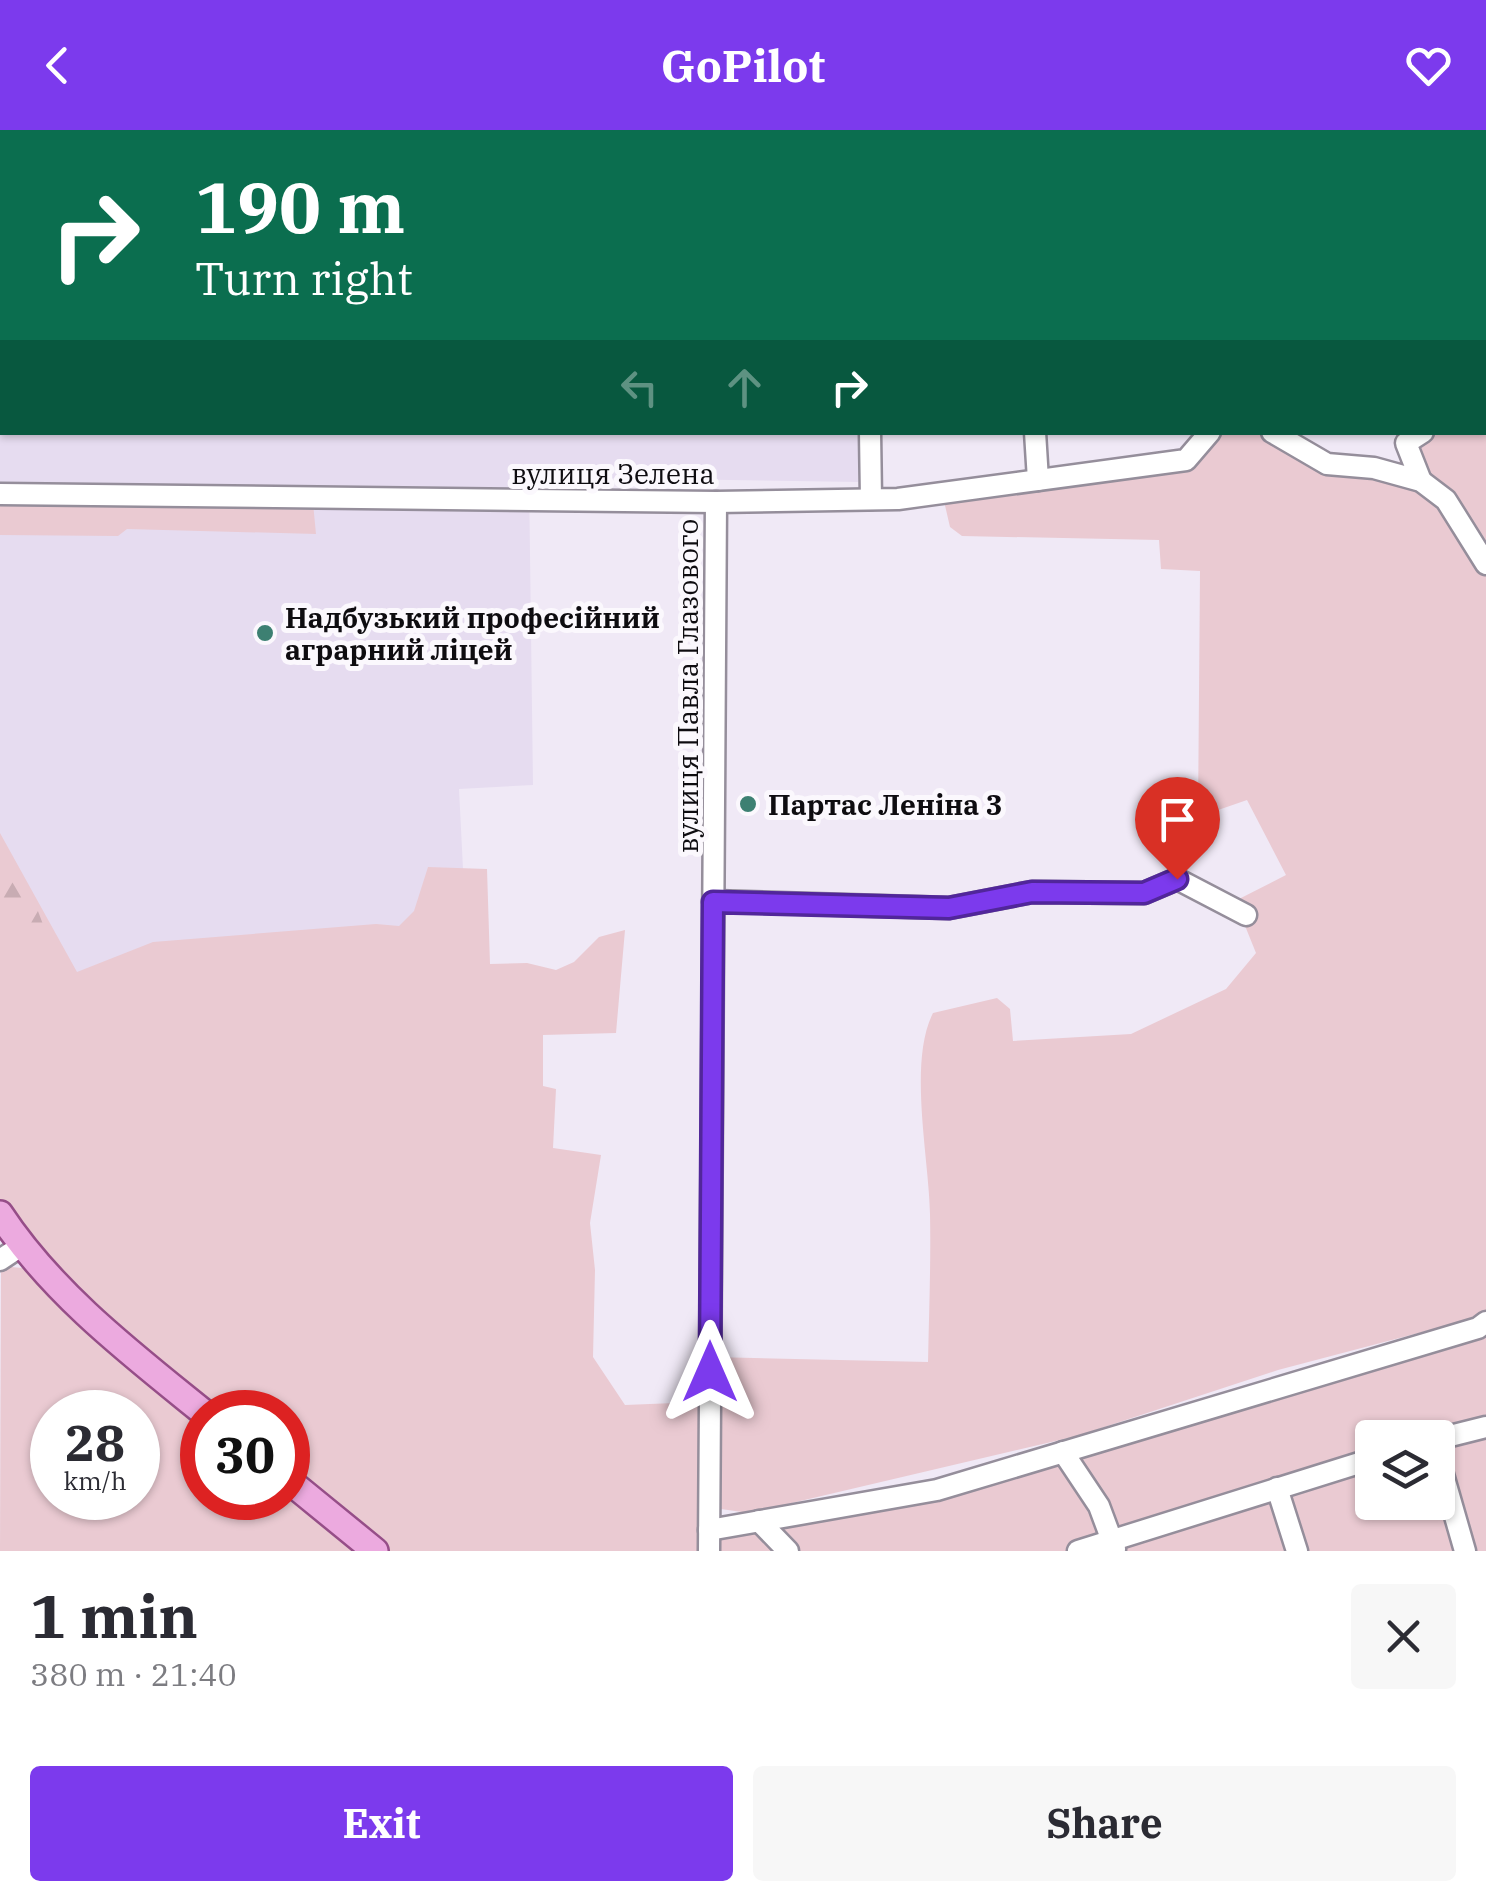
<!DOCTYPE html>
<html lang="en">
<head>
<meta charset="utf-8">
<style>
  body { margin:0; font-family:"IBM Plex Serif",serif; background:#f7f7f7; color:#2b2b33; height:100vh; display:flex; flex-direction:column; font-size:38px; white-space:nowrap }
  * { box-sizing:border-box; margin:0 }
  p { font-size:32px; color:#7c7c81 }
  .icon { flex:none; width:55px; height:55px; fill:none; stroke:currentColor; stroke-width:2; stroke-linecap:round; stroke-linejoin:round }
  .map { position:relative; height:1421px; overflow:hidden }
  .drawer { display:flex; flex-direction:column; background:#fff; flex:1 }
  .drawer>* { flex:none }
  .hud { position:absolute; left:0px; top:0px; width:1488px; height:305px; box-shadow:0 2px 8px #0004; background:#0b6e4f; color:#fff; overflow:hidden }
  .controls { position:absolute; left:1355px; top:1290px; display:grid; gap:20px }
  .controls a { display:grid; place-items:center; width:100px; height:100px; border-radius:10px; background:#fff; box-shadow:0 2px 8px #0004; font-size:50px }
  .speed { position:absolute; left:30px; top:1260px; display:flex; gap:20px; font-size:50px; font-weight:700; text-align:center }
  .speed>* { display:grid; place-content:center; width:130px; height:130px; border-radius:50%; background:#fff; box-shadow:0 2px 8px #0004; line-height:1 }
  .speed small { font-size:25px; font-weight:400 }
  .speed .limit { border:15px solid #d22; background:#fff; color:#111 }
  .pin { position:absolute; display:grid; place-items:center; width:85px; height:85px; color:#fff; margin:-102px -42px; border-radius:50% 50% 50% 0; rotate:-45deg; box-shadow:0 0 10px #0007 }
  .pin .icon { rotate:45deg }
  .me { position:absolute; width:110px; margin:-55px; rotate:0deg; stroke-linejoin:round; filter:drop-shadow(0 0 8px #0008) }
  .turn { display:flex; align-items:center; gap:35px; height:210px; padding:0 30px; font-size:45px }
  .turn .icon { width:130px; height:130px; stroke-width:2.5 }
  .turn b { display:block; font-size:70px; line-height:85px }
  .lanes { display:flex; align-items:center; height:95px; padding:0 30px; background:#0003; justify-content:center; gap:50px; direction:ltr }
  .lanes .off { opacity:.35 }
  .round { display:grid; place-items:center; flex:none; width:105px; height:105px; border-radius:10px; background:#f7f7f7 }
  .summary { display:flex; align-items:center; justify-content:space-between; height:170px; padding:0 30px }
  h1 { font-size:60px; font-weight:700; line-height:75px }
  .cta { display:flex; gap:20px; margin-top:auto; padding:20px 30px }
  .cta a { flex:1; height:115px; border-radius:10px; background:#7c3aed; color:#fff; font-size:40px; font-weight:700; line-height:115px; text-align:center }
  .cta a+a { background:#f7f7f7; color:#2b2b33 }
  header { display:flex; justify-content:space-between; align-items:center; height:130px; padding:0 30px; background:#7c3aed; color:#fff; font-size:45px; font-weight:700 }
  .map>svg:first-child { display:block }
  .built { fill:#e6dcf0 }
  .green { fill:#eacad2; fill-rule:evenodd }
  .forest { fill:url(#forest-firs) }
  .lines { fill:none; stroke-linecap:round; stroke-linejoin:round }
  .minor-casing { stroke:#958e9b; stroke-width:25 }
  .major-casing { stroke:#964e88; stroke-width:30 }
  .minor { stroke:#fff; stroke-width:20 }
  .major { stroke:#ecaadf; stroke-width:25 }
  .route-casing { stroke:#51269a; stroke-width:25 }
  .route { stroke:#7c3aed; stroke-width:18 }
  .poi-dot { fill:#3d8072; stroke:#fbf8fd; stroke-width:4 }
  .labels { text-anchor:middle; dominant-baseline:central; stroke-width:10; stroke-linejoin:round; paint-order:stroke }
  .street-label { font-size:28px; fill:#0e0c10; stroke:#fbf8fd }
  .poi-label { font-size:28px; font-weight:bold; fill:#0e0c10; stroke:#fbf8fd; text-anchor:start }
</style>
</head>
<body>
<header><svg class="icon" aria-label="back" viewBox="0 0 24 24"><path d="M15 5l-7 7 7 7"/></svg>GoPilot<svg class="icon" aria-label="heart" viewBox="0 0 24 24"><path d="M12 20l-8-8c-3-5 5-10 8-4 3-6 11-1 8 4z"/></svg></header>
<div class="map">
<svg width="1486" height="1421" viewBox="0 0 1486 1421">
  <defs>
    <pattern id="forest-firs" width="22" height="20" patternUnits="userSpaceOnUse" patternTransform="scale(2.5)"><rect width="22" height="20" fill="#eacad2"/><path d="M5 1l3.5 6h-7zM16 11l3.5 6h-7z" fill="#c8acb3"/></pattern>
  </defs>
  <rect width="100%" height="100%" fill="#f0e9f6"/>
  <path class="built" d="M0,72L2,302L859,303L858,352L529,347L533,655L459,659L467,819L0,976Z"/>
  <g class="green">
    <path d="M0,0H460L2,2L0,75Z"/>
    <path d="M1486,265V1180L1464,1191L1278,1240L1077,1306L749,1383L714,1378L713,1227L928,1232C929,1183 931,1133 930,1084C929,1028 908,932 933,883L997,868L1010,879L1013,911L1131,904L1226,859L1256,823L1235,771L1286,745L1247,670L1198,687L1200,441L1161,439L1159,410L962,406L950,397L944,371L1162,328L1183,319L1204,303H1282L1320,329L1395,335L1438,303L1485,302Z"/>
    <path d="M0,367L313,373L316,404L127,399L118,406L0,405Z"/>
    <path d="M0,703L77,842L153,812L376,794L399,796L414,781L428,737L487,739L490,834L527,833L556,840L574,832L599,807L625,800L616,903L543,905V956L556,959L553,1018L601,1025L590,1093L595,1140L593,1227L625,1275L699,1272L698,1421H387L288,1339V1282H219L100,1184L32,1119L0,1071Z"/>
    <path d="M1,1136L22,1138L85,1198L202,1295V1368L288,1364L357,1421H0ZM52,1282H138V1368H52Z"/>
    <path d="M1486,1187V1421H712V1409L979,1339ZM1372,1308H1438V1372H1372Z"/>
  </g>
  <path class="forest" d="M0,722C23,734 40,786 49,811L43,818L28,810L0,776Z"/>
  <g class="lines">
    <g class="minor-casing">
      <g id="minor">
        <path d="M806,0V2"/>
        <path d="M1013,0V2"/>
        <path d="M1262,0V2"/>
        <path d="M1485,264H1486"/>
        <path d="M870,302L871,369"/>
        <path d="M1035,302L1038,350"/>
        <path d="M1272,302L1327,334L1374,338L1421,351L1446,370L1486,434"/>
        <path d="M1421,351L1406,313L1423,302"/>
        <path d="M0,364L716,372L898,369L1186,330L1210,302"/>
        <path d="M713,771L949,778L1032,762L1144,763L1177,749L1246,785"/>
        <path d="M0,1130L21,1116"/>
        <path d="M1438,1309L1486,1297"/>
        <path d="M1063,1322L1099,1376L1115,1419"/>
        <path d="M1438,1327L1465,1421"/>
        <path d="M1277,1358L1297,1421"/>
        <path d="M759,1391L788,1421"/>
        <path d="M709,1400L937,1360L1478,1198L1486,1192"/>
        <path d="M709,1421L716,372"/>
        <path d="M1078,1421L1372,1329"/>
      </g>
    </g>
    <g class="major-casing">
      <g id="major">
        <path d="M0,1084C52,1163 130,1223 203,1282"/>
        <path d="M288,1350L375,1421"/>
      </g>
    </g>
    <use href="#minor" class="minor"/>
    <use href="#major" class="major"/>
  </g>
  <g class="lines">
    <g class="route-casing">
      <path id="route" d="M710,1242L713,772L949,778L1032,762L1144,763L1177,749"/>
    </g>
    <use href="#route" class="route"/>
  </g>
  <g class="poi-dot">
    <circle cx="265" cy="503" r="10"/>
    <circle cx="748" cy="674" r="10"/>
  </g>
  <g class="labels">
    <g class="street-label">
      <text x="613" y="343">вулиця Зелена</text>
      <text transform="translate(687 556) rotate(-90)">вулиця Павла Глазового</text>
    </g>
    <g class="poi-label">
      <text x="285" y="487">Надбузький професійний<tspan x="285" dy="32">аграрний ліцей</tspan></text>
      <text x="768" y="674">Партас Леніна 3</text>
    </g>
  </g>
</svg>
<div class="controls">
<a><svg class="icon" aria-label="layers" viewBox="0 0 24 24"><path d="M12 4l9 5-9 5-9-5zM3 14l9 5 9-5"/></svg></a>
</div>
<div class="speed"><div>28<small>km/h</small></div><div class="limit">30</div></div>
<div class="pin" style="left:1177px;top:749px;background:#d93025"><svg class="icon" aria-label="arrive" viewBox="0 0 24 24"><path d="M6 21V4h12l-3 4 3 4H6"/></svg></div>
<svg class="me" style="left:710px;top:1242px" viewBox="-20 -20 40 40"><path d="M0-17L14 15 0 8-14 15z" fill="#7c3aed" stroke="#fff" stroke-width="4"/></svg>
<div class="hud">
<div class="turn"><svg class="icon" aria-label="right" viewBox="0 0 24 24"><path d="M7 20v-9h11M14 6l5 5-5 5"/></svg><div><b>190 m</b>Turn right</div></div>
<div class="lanes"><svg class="icon off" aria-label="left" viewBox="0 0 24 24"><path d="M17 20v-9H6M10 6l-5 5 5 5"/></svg><svg class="icon off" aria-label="ahead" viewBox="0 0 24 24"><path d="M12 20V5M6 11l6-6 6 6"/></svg><svg class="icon" aria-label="right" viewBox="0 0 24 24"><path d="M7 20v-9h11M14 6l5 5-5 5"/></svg></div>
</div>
</div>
<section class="drawer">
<div class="summary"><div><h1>1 min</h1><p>380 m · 21:40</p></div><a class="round"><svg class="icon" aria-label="close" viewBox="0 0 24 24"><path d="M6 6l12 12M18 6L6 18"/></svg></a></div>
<div class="cta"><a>Exit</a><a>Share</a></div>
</section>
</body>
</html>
